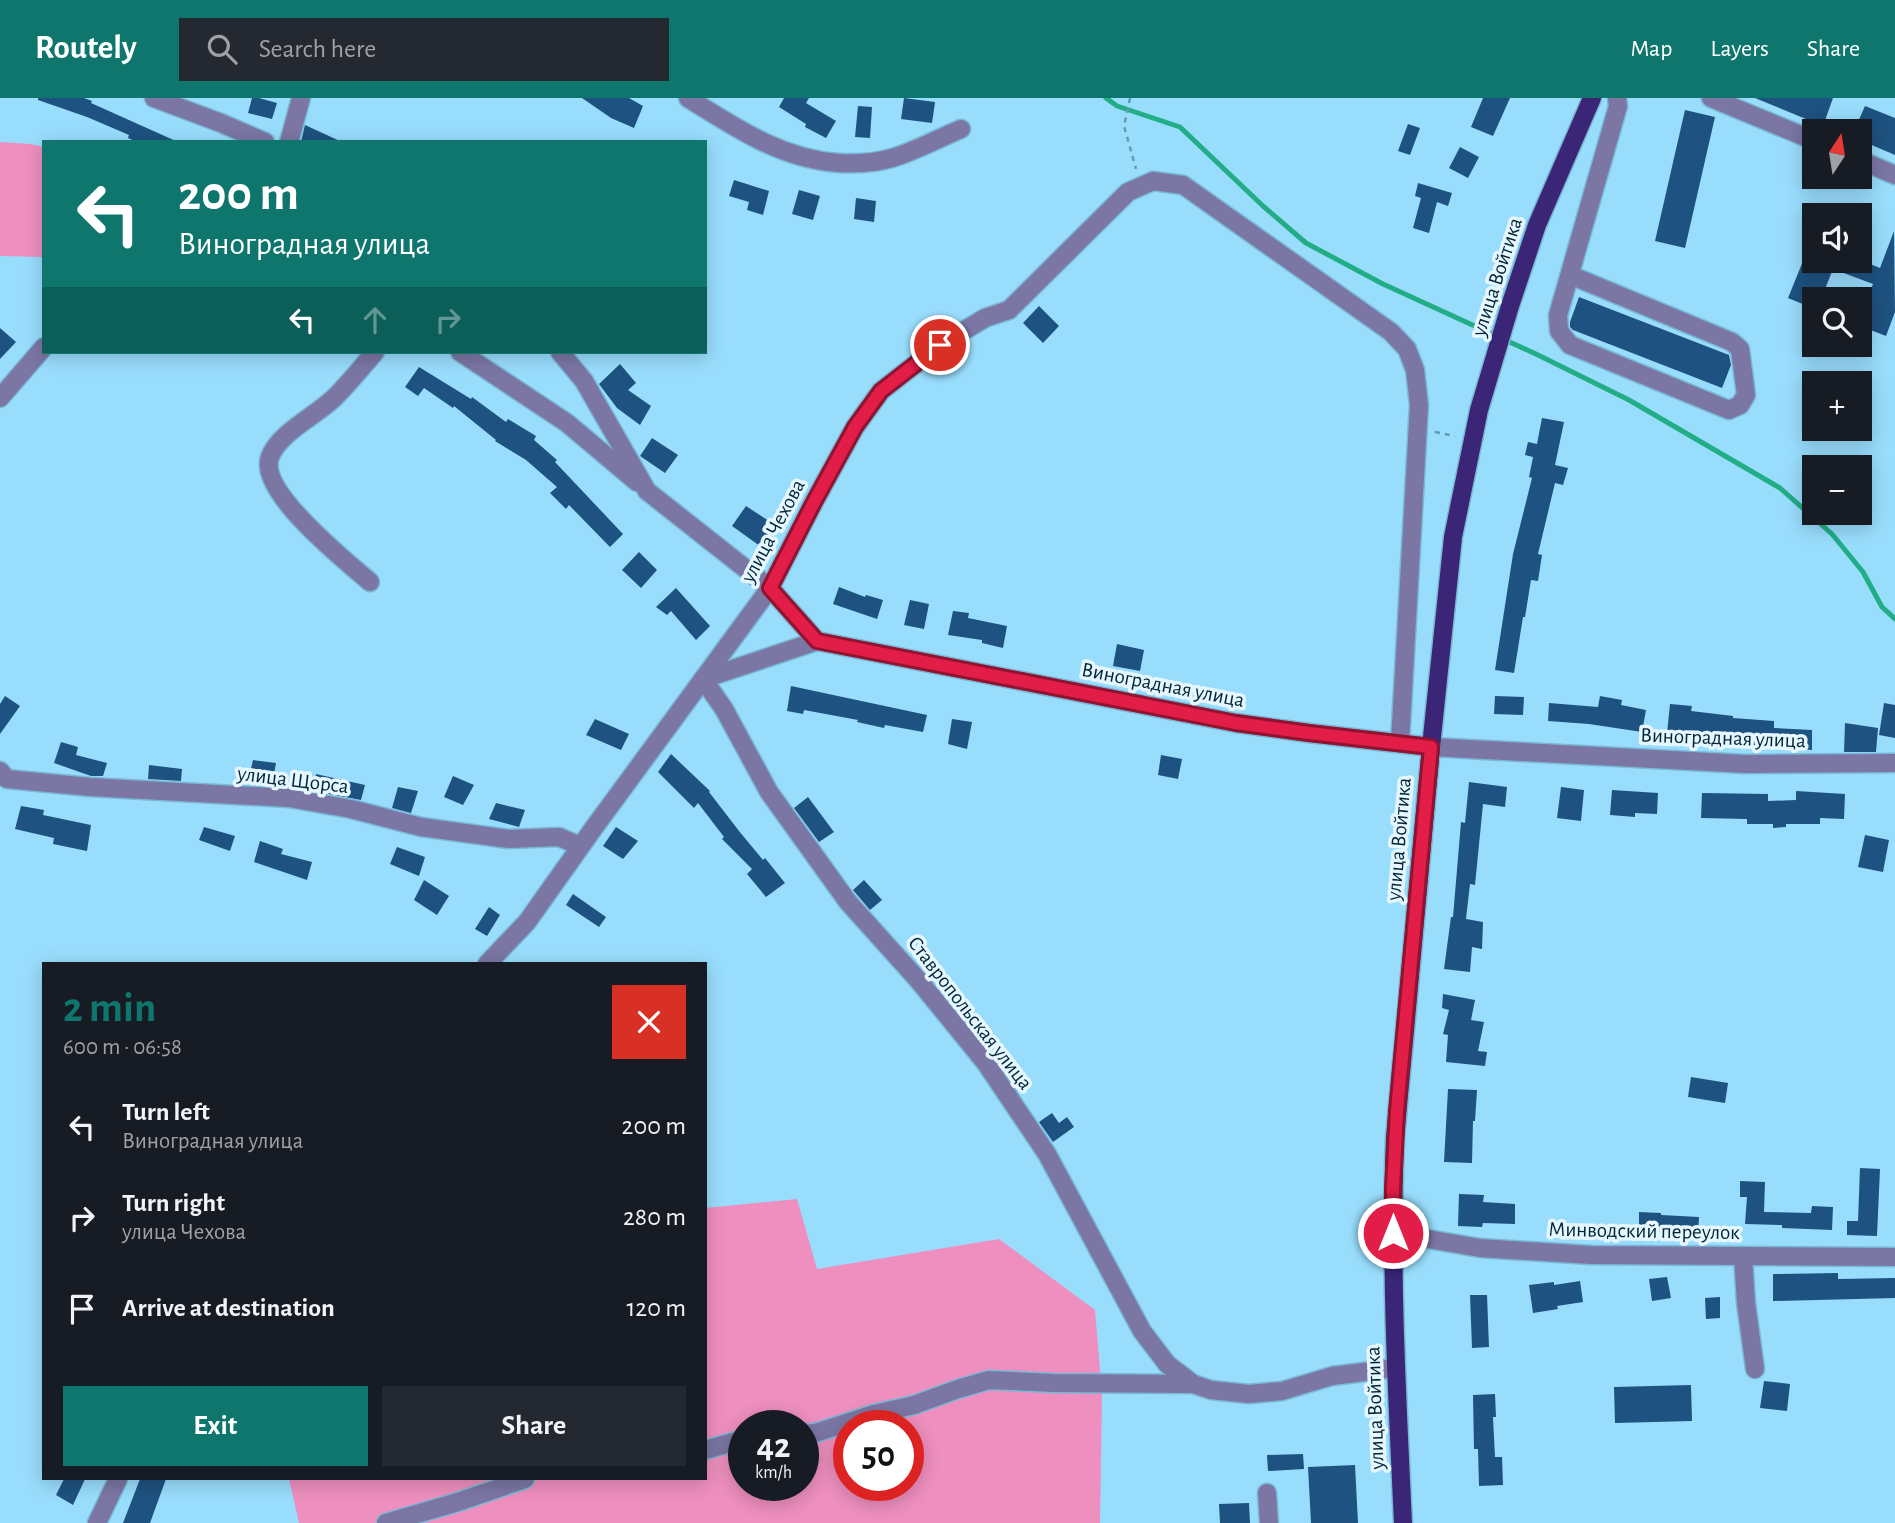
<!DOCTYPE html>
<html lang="en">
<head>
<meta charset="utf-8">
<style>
  body { margin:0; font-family:"Alegreya Sans",sans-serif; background:#242831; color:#f1f3f6; height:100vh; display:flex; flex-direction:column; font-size:26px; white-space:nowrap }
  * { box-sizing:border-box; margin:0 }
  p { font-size:23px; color:#9ea1a6 }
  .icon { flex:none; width:38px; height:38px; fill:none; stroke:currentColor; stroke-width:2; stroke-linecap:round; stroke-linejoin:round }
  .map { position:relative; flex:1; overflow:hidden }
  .details { position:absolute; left:42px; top:864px; width:665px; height:518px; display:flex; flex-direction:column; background:#171b24; border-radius:0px; box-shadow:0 4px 18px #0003 }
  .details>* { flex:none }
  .top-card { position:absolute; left:42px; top:42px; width:665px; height:214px; border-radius:0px; box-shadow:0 4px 18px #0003; background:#0f766e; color:#fff; overflow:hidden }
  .needle { width:46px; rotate:12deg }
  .fabs { position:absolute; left:1802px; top:21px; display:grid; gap:14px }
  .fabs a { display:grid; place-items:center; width:70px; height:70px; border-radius:0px; background:#171b24; box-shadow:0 4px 18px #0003; font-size:35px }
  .speed { position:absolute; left:728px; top:1312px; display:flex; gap:14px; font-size:35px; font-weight:700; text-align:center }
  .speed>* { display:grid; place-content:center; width:91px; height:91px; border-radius:50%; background:#171b24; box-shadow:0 4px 18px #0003; line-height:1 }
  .speed small { font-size:18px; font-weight:400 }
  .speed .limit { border:10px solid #d22; background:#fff; color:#111 }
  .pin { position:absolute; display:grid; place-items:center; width:60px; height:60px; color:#fff; margin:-30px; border:4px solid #fff; border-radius:50%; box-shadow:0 2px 7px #0007 }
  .me { position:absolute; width:77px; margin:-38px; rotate:0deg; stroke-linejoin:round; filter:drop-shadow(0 0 5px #0008) }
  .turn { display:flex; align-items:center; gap:24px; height:147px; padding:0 21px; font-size:32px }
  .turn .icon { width:91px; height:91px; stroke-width:2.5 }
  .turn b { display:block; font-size:49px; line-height:60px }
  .lanes { display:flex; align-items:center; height:66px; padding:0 21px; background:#0003; justify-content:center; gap:35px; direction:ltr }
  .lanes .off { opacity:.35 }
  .round { display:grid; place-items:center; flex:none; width:74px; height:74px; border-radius:0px; background:#242831 }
  .overview { display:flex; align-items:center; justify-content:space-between; height:119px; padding:0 21px }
  h1 { font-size:42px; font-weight:700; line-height:52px; color:#0f766e }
  .primary-button { display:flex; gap:14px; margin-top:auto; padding:14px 21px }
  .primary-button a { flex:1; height:80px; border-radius:0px; background:#0f766e; color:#fff; font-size:28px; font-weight:700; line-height:80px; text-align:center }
  .primary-button a+a { background:#242831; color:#f1f3f6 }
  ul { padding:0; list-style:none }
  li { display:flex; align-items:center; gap:21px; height:91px; padding:0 21px }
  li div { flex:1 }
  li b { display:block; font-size:26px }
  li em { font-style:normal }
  header { display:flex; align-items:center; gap:42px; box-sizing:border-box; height:98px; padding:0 35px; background:#0f766e; color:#fff }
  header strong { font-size:33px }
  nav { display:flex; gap:38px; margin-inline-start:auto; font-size:24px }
  .search { width:490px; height:63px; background:#242831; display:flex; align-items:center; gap:18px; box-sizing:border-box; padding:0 24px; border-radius:0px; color:#9ea1a6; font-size:26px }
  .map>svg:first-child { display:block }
  .green { fill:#ee8fbf; fill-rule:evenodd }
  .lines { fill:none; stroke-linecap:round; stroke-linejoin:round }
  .stream { stroke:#22ad87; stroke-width:5 }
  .building { fill:#1e5280 }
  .minor-casing { stroke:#7ab8d5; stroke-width:21 }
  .major-casing { stroke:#7ab8d5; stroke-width:21 }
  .path { stroke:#619ab4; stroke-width:2.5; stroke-dasharray:5 5; stroke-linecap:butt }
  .minor { stroke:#7b76a4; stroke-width:18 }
  .major { stroke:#3a2577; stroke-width:18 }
  .route-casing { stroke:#92132f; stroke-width:18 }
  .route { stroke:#e11d48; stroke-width:12 }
  .labels { text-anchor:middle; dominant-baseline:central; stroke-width:7; stroke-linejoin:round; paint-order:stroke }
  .street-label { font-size:21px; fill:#002534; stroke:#e6f6fe }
</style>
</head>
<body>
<header>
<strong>Routely</strong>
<div class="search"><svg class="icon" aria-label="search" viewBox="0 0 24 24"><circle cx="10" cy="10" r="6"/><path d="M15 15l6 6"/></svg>Search here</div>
<nav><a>Map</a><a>Layers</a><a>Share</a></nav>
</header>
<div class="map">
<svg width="1895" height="1425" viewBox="0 0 1895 1425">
  <rect width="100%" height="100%" fill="#99ddfd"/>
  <g class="green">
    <path d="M0,44L30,46L44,49V159L0,158Z"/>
    <path d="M797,1101L817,1171L999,1141L1095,1212L1102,1295L1100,1425H299L289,1381H705V1110ZM744,1328H803V1388H744ZM849,1328H908V1388H849Z"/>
  </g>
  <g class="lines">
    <path class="stream" d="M1106,0L1117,8L1180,29L1263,108L1306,145L1383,186L1538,257L1629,302L1780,390L1832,436L1863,474L1882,509L1895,521"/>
  </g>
  <g class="building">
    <path d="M38,0H84L92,3L91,5L178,44H137L128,40L129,37L87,19L38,2Z"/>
    <path d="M252,0H259L277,5L272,21L248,15Z"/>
    <path d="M582,0H629L643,8L634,30L611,20Z"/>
    <path d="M784,0H809L806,5L836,23L826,40L805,29L806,26L779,9Z"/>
    <path d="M904,0L935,4L932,25L901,21Z"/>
    <path d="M1483,0H1510L1493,38L1471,29Z"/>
    <path d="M1755,0H1833L1823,28Z"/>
    <path d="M858,8L872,9L870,40L855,39Z"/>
    <path d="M1865,8L1895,20V57L1860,42V33H1854Z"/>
    <path d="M1685,12L1715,19L1685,150L1655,143Z"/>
    <path d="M1408,26L1420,30L1410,57L1398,53Z"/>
    <path d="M305,27L342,44H301Z"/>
    <path d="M1460,49L1479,59L1468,80L1449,70Z"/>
    <path d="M734,82L769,93L763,117L747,112L749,104L729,98Z"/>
    <path d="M1418,85L1452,95L1448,108L1437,104L1429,135L1413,130L1421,100L1415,98Z"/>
    <path d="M799,92L820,98L813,122L792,116Z"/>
    <path d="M856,100L876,103L874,124L854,121Z"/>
    <path d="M1894,133L1895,214L1886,238L1860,228V219L1873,186L1833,171L1821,201H1815V211L1788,200L1814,136L1815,163H1863L1880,170Z"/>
    <path d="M1579,199L1729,257L1731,267L1722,290L1573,232L1570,229V224Z"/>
    <path d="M1039,208L1059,228L1043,245L1023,225Z"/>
    <path d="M0,230L16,244L0,261Z"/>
    <path d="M620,266L636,285L628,292L651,308L640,327L617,310L599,286Z"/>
    <path d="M419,269L471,301L472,299L506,324L508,321L536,338L534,342L557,362L555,364L623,436L610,449L569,407L566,411L550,395L557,389L526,362L495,343L496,342L454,308L453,310L424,290L418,298L405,289Z"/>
    <path d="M1542,320L1564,324L1555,367L1568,370L1563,387L1555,385L1538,456L1542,457L1538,483L1531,482L1525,519H1523L1514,575L1495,572L1513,456L1532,380L1529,379L1533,359L1525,357L1528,344L1537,346Z"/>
    <path d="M652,340L678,357L665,375L640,358Z"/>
    <path d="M746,408L775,427L760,448L732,428Z"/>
    <path d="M639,454L657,472L641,490L622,472Z"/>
    <path d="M839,489L865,499L866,497L883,502L877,521L833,506Z"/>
    <path d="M676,490L710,528L696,542L671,513L667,517L656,509Z"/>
    <path d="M910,502L929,506L924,531L904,527Z"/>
    <path d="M953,513L969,515L968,520L1007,528L1003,550L982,545V542L948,537Z"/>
    <path d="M1117,546L1144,552L1140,573L1113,568Z"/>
    <path d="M791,588L927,617L923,634L885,627L884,630L857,624L858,622L804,612L803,616L787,613Z"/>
    <path d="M5,598L20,608L0,636V606Z"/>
    <path d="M1495,598L1524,599L1523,617L1494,616Z"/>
    <path d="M1600,598L1622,602L1621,607L1646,612L1642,634L1589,626L1548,623L1549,605L1598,609Z"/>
    <path d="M1884,605L1895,607V640L1879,637Z"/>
    <path d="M1670,606L1692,608L1691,613L1733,618V620L1774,623V630L1812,632V652L1706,643V639L1667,635Z"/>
    <path d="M595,621L629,636L621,652L586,637Z"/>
    <path d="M952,621L972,624L967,651L948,646Z"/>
    <path d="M1845,625L1878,630L1876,654H1844Z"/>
    <path d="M61,644L78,649L76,657L107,665L103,678H91L54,665Z"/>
    <path d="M671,656L710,693L709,694L739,733L763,762L765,760L785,785L766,799L747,776L752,771L722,741L724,739L698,705L694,710L658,674Z"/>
    <path d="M1161,657L1182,661L1178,681L1158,677Z"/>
    <path d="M253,662L276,665L272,688L248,684Z"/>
    <path d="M149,667L182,671L181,683L148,681Z"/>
    <path d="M316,676L365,687L361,702L313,693Z"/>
    <path d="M453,678L474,687L463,707L444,699Z"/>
    <path d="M1469,684L1507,689L1505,709L1483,706L1475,787L1470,786L1466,821L1483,824L1482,851L1472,849L1470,874L1444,871L1451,819H1453L1461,724L1465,725Z"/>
    <path d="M398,689L418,693L411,715L392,710Z"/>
    <path d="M1561,689L1584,692L1581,723L1557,720Z"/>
    <path d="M1612,692L1658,695L1657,716L1635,715V719L1610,717Z"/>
    <path d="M1796,693L1845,696L1844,721L1820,720V726H1786V729L1773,730V726H1747V721L1701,720L1702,695L1768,696V703L1796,702Z"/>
    <path d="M808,699L834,734L819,744L794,710Z"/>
    <path d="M496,705L525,712L519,729L489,721Z"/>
    <path d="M21,708L44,712L43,717L91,727L87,753L53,746L54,740L15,731Z"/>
    <path d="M204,729L235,738L230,753L199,742Z"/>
    <path d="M616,729L638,743L623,761L603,748Z"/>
    <path d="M1865,737L1889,742L1883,774L1858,769Z"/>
    <path d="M260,743L283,751L281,756L312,764L307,782L254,764Z"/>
    <path d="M397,749L425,759L419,778L390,766Z"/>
    <path d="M424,782L449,798L437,817L414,802Z"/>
    <path d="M864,782L882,802L870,812L853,792Z"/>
    <path d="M573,796L606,819L599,829L566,807Z"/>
    <path d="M489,809L500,817L487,838L475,831Z"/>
    <path d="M1443,896L1475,902L1471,922L1484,924L1478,953L1487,954L1485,968L1446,964L1448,937L1443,936L1449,912L1442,910Z"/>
    <path d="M1691,979L1728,985L1725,1005L1688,999Z"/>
    <path d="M1448,991L1477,992L1475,1023H1473L1472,1065L1444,1064Z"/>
    <path d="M1052,1015L1059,1025L1067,1019L1074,1029L1053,1044L1039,1024Z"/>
    <path d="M1860,1070L1880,1071L1877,1138L1847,1137V1123H1858Z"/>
    <path d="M1740,1083L1765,1084L1764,1114L1811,1115L1812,1108L1833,1109L1832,1132L1782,1130V1127L1745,1126L1747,1099H1740Z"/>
    <path d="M1459,1096L1484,1097L1483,1104L1515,1106V1126L1483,1125L1482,1129L1458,1128Z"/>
    <path d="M1639,1114L1661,1115V1117L1699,1119L1698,1138L1639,1136Z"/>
    <path d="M1838,1175V1181L1895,1180V1200L1773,1203V1176Z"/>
    <path d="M1667,1179L1671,1200L1652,1203L1649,1181Z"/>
    <path d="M1580,1183L1583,1204L1557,1208L1558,1211L1533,1215L1529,1187L1554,1184V1187Z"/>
    <path d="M1470,1197H1487L1489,1249L1472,1250Z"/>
    <path d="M1720,1199V1220L1706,1221L1705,1200Z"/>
    <path d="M1764,1283L1790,1286L1787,1313L1760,1310Z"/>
    <path d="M1691,1287L1692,1323L1615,1325L1614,1289Z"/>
    <path d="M1495,1296L1496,1319H1493L1495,1359H1502L1503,1387L1479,1388L1478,1351H1474L1473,1297Z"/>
    <path d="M1303,1356L1304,1371L1268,1373L1267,1357Z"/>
    <path d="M1355,1367L1358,1425H1311L1308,1369Z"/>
    <path d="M64,1381H85L73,1407L56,1397Z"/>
    <path d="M140,1381H166L150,1425H123Z"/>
    <path d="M1249,1405L1250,1425H1220L1219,1406Z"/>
  </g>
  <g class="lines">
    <g class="minor-casing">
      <g id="minor">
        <path d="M154,0L221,25L265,44"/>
        <path d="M688,0C736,30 781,61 839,65C857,66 875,65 892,60C916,53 939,40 961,31"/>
        <path d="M1711,0L1815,43"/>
        <path d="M289,44L301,0"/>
        <path d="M1860,62L1895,77"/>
        <path d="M1570,177L1732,244L1740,251L1746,297L1740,307L1729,312L1570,247L1559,233L1558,217L1618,8L1617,0"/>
        <path d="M460,254L567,325L637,384"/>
        <path d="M560,254L584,283L647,393L770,490L817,543L1236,625L1309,635L1431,649L1746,666L1895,665"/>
        <path d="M0,300L44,249"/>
        <path d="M370,484C346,463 257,393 270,359C279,334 318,317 336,298C350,284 362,269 375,254"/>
        <path d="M817,543L703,581L724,611L769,694L848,804L919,883L985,964L1047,1056L1142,1233L1167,1266L1193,1286L1211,1292L1249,1296L1282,1293L1332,1278L1395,1270"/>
        <path d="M0,673L7,681L90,689L289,700L351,711L421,729L509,741L559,739L580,748"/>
        <path d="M487,866L527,824L593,731L770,490L814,404L855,329L881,293L940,247L985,220L1009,212L1128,94L1153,83L1183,87L1391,234L1407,251L1415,272L1419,307L1400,645"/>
        <path d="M1393,1135L1480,1150L1591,1157L1895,1159"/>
        <path d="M1743,1158L1746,1205L1755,1271"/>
        <path d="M803,1336L815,1335L874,1316L914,1307L958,1291L989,1282L1054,1285L1193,1286"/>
        <path d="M705,1352L744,1341"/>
        <path d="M1267,1395L1269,1425"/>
        <path d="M97,1425L118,1381"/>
        <path d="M386,1425L458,1404L525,1381"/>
      </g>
    </g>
    <g class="major-casing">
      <path id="major" d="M1403,1425C1397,1297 1390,1169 1395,1040L1431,649L1453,439L1479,312L1510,208L1537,127L1592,0"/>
    </g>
    <g class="path">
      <path d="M1130,0L1124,28L1136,71"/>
      <path d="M1435,334L1455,338"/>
    </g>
    <use href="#minor" class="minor"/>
    <use href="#major" class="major"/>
  </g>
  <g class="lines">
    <g class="route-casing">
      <path id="route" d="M940,247L881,293L855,329L814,404L770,490L817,543L1236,625L1309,635L1431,649L1397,1013L1393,1090V1135"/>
    </g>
    <use href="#route" class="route"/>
  </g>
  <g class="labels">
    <g class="street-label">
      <text transform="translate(1497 179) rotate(-72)">улица Войтика</text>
      <text transform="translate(773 433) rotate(-62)">улица Чехова</text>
      <text transform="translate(1163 587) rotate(11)">Виноградная улица</text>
      <text transform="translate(1723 640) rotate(2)">Виноградная улица</text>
      <text transform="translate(293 682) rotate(7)">улица Щорса</text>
      <text transform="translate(1399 741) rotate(-85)">улица Войтика</text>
      <text transform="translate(970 915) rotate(52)">Ставропольская улица</text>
      <text transform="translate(1644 1133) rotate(1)">Минводский переулок</text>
      <text transform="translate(1375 1310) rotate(-92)">улица Войтика</text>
    </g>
  </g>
</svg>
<div class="fabs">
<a><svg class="needle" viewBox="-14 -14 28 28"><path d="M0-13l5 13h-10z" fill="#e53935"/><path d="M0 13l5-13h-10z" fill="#9ea1a6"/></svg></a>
<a><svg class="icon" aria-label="sound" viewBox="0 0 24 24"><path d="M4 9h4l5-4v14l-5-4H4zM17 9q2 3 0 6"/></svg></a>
<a><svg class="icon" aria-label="search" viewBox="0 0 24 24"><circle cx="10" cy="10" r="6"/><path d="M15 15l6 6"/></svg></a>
<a>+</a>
<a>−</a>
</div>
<div class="speed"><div>42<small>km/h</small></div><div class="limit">50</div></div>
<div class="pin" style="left:940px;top:247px;background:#d93025"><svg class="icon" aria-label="arrive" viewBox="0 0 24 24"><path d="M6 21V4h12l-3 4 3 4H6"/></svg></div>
<svg class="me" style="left:1393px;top:1135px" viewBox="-20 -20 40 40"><circle r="17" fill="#e11d48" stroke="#fff" stroke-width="3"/><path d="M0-11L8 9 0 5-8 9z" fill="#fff"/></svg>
<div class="top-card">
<div class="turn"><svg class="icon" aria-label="left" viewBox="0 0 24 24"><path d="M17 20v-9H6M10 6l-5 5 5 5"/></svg><div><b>200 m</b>Виноградная улица</div></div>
<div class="lanes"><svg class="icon" aria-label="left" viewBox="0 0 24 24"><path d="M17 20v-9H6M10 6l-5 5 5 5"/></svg><svg class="icon off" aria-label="ahead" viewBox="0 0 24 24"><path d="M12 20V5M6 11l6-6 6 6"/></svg><svg class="icon off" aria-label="right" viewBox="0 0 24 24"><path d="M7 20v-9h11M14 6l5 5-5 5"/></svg></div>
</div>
<section class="details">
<div class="overview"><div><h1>2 min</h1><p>600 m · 06:58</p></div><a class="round" style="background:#d93025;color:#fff"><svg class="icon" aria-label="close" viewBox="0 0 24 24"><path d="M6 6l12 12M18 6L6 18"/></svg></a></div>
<ul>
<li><svg class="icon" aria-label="left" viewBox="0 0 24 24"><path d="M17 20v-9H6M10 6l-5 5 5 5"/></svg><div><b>Turn left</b><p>Виноградная улица</p></div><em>200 m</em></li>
<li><svg class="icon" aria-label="right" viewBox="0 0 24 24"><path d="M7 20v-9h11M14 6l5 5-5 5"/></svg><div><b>Turn right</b><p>улица Чехова</p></div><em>280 m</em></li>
<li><svg class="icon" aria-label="arrive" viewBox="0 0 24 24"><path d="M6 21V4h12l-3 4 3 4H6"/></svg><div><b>Arrive at destination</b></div><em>120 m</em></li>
</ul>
<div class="primary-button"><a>Exit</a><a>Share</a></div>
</section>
</div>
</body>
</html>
